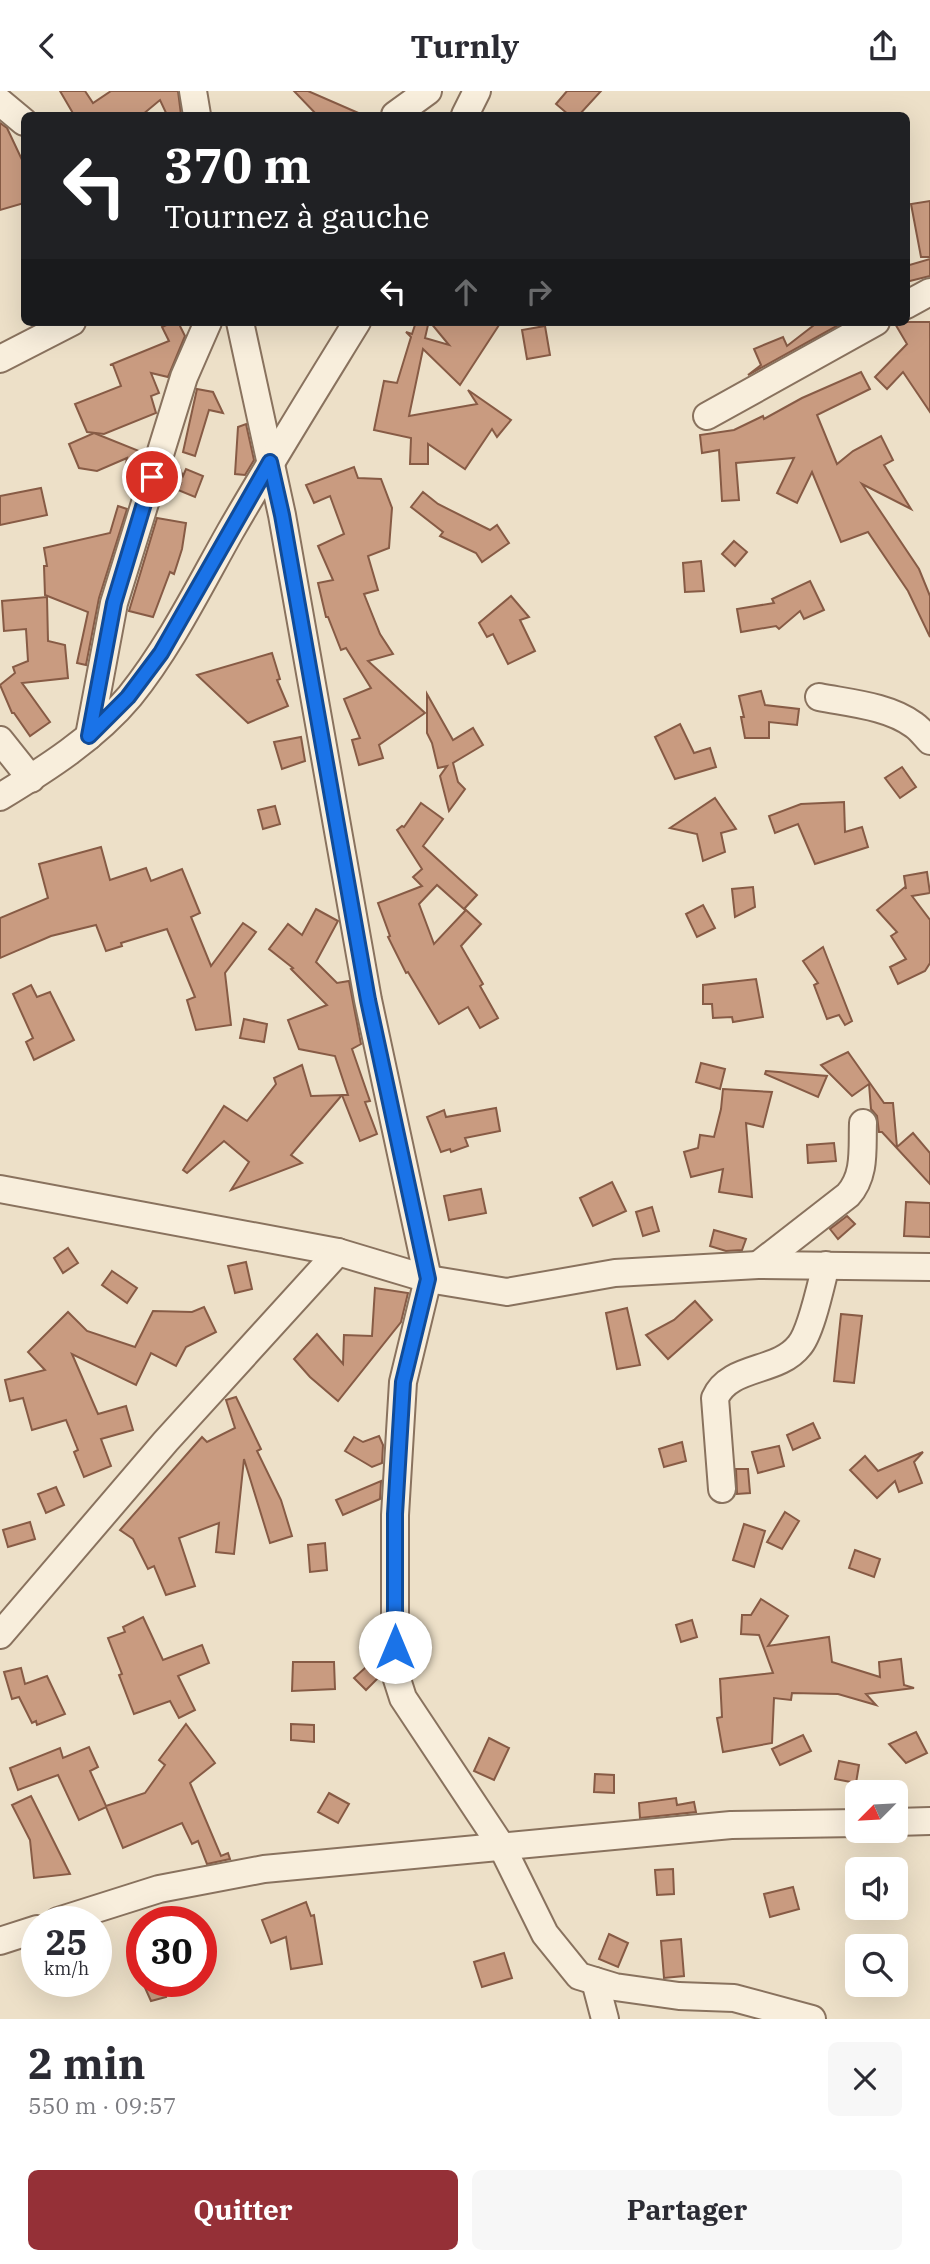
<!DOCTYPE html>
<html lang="fr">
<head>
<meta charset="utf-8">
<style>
  body { margin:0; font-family:"IBM Plex Serif",serif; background:#f7f7f7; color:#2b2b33; height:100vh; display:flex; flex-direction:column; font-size:26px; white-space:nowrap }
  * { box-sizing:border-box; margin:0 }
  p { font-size:23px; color:#7c7c81 }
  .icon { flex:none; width:38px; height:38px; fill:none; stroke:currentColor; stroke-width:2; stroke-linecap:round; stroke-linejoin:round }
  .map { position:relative; height:1928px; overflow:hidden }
  .panel { display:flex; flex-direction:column; background:#fff; flex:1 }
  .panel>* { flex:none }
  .guide { position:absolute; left:21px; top:21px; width:889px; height:214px; border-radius:10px; box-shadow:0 7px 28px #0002; background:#202124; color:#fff; overflow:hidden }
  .needle { width:46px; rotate:246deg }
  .fabs { position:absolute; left:845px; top:1689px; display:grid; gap:14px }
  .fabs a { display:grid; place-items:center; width:63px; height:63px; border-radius:10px; background:#fff; box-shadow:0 7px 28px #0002; font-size:35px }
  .speed { position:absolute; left:21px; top:1815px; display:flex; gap:14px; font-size:35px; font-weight:700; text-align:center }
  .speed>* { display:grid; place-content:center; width:91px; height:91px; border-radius:50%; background:#fff; box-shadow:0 7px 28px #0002; line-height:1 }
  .speed small { font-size:18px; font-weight:400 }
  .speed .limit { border:10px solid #d22; background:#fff; color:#111 }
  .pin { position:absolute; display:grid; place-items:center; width:60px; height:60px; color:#fff; margin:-30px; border:4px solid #fff; border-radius:50%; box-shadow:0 2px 7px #0007 }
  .me { position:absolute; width:77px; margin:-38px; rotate:0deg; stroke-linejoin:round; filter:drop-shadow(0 0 5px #0008) }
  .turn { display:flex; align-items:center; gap:24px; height:147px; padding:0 28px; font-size:32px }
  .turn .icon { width:91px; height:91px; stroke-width:2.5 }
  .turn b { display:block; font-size:49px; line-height:60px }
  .lanes { display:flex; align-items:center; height:66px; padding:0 28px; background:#0003; justify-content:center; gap:35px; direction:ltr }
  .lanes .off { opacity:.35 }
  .round { display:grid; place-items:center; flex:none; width:74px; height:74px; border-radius:10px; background:#f7f7f7 }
  .head { display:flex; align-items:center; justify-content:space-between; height:119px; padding:0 28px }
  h1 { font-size:42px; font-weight:700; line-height:52px }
  .primary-button { display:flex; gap:14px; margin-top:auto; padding:14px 28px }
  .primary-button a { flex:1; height:80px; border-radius:10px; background:#953037; color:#fff; font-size:28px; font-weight:700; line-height:80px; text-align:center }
  .primary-button a+a { background:#f7f7f7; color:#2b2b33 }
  header { display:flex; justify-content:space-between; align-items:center; height:91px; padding:0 28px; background:#fff; font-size:32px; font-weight:700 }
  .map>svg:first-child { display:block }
  .building { fill:#c99b80; stroke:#875b45; stroke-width:2 }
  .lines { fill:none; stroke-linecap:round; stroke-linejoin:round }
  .street-casing { stroke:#89725e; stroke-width:30 }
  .street { stroke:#f8eedc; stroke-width:26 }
  .route-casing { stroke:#114b97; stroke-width:18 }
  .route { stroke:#1a73e8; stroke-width:12 }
</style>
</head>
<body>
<header><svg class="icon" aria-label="back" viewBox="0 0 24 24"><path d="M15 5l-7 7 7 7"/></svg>Turnly<svg class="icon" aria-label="share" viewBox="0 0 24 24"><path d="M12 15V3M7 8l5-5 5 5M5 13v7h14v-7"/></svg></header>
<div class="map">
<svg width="930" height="1928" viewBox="0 0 930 1928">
  <rect width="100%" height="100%" fill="#ede0c8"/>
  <g class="building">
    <path d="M60,0H85L93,12L111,0H178L181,24H167L160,9L142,24H74Z"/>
    <path d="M294,0H308L363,24H317Z"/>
    <path d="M567,0H601L579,24H569L556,13Z"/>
    <path d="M0,32L7,37L24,73V112L0,119Z"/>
    <path d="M930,110V166H921L911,113Z"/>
    <path d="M930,168V185L906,191V175Z"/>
    <path d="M173,231H178L185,245L168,286L151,282L159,302L151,305L156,322L104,343L87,341L75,313L121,295L113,274H110L169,250L162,236Z"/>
    <path d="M416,231L428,234L425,247L449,254L430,231H501L460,294L423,258L409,325L477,313L468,299L511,329L497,346L492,338L465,378L428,353V373H410L411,347L374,339L384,290L397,292L411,246L406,241L412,243Z"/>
    <path d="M818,231H844L748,284L761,274L754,258L783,246L787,255Z"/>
    <path d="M894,231H930V321L903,281L887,298L875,286L907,253Z"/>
    <path d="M545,235L550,264L527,268L522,239Z"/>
    <path d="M861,281L870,298L817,324L837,373L853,360L881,345L893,369L884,374L911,418L862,393L919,478L930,505V546L908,500L868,441L841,451L812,381L797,412L777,402L794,367L736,372L739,409L722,410L719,359L702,362L700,344L734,339L763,325L764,328L802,307Z"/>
    <path d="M197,298L213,301L223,322L209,319L195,365L183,361Z"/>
    <path d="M246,333L254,369L245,384L235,383L238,336Z"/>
    <path d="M94,342L144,362L137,386L124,384L127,367L97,380L79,377L69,353Z"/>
    <path d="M173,374L179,376L183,385L186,378L203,385L195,406L178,399L181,392L168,390Z"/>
    <path d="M354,376L358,387L381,388L392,417L389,457L368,465L378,499L364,503L380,543L393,563L368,570L425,622L379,654L383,667L359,674L352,649L360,647L344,608L371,597L346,557L341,559L328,526H326L318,492L333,489L318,455L344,443L330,405L314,412L306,394Z"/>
    <path d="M41,397L47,424L0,434V405Z"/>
    <path d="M423,401L438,413L490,439L497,434L509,452L482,471L476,462L440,445L443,441L411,416Z"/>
    <path d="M118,415L127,418L99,507L86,574L77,572L88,521L45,504L44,475H47L44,457L110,442Z"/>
    <path d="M157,427L186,432L182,458L174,483L170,481L153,526L129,520Z"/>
    <path d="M734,450L747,461L735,475L722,463Z"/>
    <path d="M701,470L704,500L685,501L683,472Z"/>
    <path d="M810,490L824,519L804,528L800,520L779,538L776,535L741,541L737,518L774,512L772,508Z"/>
    <path d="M511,505L529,526L520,529L535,560L508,573L493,543L487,546L479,532Z"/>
    <path d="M47,506L48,550L65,554L68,587L22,592L50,631L30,645L14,622H12L0,594L15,582L13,576L28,570L26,538L4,540L2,510Z"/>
    <path d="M272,562L280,588L277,589L288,615L248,632L197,584Z"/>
    <path d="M761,600L765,614L799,618L797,634L769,631V647H745L741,626H744L739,605Z"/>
    <path d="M427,603L453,649L473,637L483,654L453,672L458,691L465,698L449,720L440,685L447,675L438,677L432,652L427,642Z"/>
    <path d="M680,633L694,662L710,657L716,676L675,688L655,646Z"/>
    <path d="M301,646L305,670L282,678L274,651Z"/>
    <path d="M902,676L916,696L900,707L885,687Z"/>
    <path d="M715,707L736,738L721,742L725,761L703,770L697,743L670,737Z"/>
    <path d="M844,711L845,741L862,736L868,756L815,773L798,733L775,742L769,725L801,713Z"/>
    <path d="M421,712L443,728L423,755L477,804L464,818L437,794L419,813L434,853L466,819L481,833L461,855L483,893L480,895L498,927L480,937L468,916L439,933L408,881L406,882L388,846L390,845L378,812L422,795L413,786L422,778L397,739L402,735L404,736Z"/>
    <path d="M275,715L280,733L263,738L258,719Z"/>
    <path d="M101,756L110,789L146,777L151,790L182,778L200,822L191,826L211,875L243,832L256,841L225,882L231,934L196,939L187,909L195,906L167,838L121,852L122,855L106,860L96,834L51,845L0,867V827L48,807L39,773Z"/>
    <path d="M927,781L930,802L912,805L930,829V872L925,880L898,893L890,876L906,868L891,845L897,841L877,819L905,796L906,798L904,785Z"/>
    <path d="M753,796L755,816L735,826L732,798Z"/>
    <path d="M703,814L715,837L697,846L686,823Z"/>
    <path d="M316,818L338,830L316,871L337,892L349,890L361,953L352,958L370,1010L365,1011L377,1043L360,1050L342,1004H348L335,965L299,958L288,929L327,914L291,878L293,877L269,858L288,833L302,844Z"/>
    <path d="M823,856L852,930L845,934L839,924L827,928L814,894L818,892L803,870Z"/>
    <path d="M756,888L763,926L733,931L732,926L713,927L712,913H703V894Z"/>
    <path d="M31,894L37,906L50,901L74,949L34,969L26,951L33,947L13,903Z"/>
    <path d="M244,928L267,933L264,951L240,947Z"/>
    <path d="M848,961L884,1012H893L897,1056L913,1042L930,1062V1093L882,1041H879L877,1025L871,1018L869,993L852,1005L821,974Z"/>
    <path d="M701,972L725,978L720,998L696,991Z"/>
    <path d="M302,974L311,1005L342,1004L291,1064L302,1072L231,1099L249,1071L224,1050L187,1082L183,1079L224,1015L247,1030L276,993L274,987Z"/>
    <path d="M766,980L827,985L818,1006L765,983Z"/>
    <path d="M723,998L772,1001L763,1036L746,1032L752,1106L719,1101L723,1078L691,1086L684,1061L698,1057L700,1044L714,1046L721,1018Z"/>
    <path d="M496,1017L500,1040L465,1047L468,1055L451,1061L450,1058L441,1061L427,1026L444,1019L446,1026Z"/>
    <path d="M834,1052L836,1070L808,1072L807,1054Z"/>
    <path d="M612,1091L626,1120L593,1135L580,1107Z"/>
    <path d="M481,1098L486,1122L449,1129L444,1105Z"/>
    <path d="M906,1111L930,1112V1146L904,1145Z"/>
    <path d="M652,1116L659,1140L643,1145L636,1121Z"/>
    <path d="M847,1125L855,1133L838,1148L830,1138Z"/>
    <path d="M714,1139L746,1148L742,1159L726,1160L710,1155Z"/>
    <path d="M68,1157L78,1172L63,1182L54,1167Z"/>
    <path d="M246,1171L252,1198L235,1202L228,1175Z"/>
    <path d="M112,1180L137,1197L127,1212L102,1194Z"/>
    <path d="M375,1197L408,1202L401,1231L338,1310L310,1286L294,1268L317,1243L343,1273L344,1244L372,1245Z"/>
    <path d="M695,1210L712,1229L668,1268L646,1244L674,1229Z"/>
    <path d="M204,1216L216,1241L186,1256L176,1275L151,1262L136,1294L72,1263L98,1323L126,1315L133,1339L101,1348L111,1375L84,1386L74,1361L78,1359L66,1329L32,1339L23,1307L10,1310L5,1289L45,1279L28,1261L68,1221L87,1240L135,1256L153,1220L192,1221Z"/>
    <path d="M627,1217L640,1274L617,1278L606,1222Z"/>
    <path d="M841,1223L862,1225L854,1292L834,1290Z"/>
    <path d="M236,1306L261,1358L257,1360L281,1409L292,1445L270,1452L244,1368L234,1463L216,1461L219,1432L179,1447L195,1495L166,1504L154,1475L148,1478L133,1448L120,1439L202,1346L207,1351L235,1337L226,1309Z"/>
    <path d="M813,1332L820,1347L793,1359L787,1344Z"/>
    <path d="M379,1345L383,1354L382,1372L372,1376L345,1360L354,1346L363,1351Z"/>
    <path d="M682,1351L686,1370L664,1376L659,1358Z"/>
    <path d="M779,1355L784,1375L758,1382L752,1361Z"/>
    <path d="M923,1361L914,1371L922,1392L899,1401L895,1390L877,1407L850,1379L865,1365L878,1380Z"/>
    <path d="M736,1378H748L750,1402L737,1403Z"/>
    <path d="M381,1390L380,1408L343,1424L336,1409Z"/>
    <path d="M56,1396L64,1414L46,1422L38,1403Z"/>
    <path d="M785,1421L799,1430L782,1458L767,1451Z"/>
    <path d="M30,1431L35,1448L8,1456L3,1439Z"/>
    <path d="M744,1433L765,1440L754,1476L733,1469Z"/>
    <path d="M325,1452L327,1479L310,1481L308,1454Z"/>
    <path d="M855,1459L880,1468L874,1486L849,1477Z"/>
    <path d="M761,1508L788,1525L768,1555L829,1546L832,1571L880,1586L879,1571L901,1568L904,1594L914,1597L866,1603L876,1614L838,1603L792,1602L791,1609L774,1607L772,1652L723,1661L717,1627L722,1626L720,1588L773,1582L759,1544L741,1543L742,1524H751Z"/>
    <path d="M143,1526L163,1569L202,1554L209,1572L178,1585L195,1619L179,1627L170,1610L134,1623L119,1584L122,1583L108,1547L125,1541L123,1536Z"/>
    <path d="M692,1529L697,1546L681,1551L676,1534Z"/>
    <path d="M293,1571H334L335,1598L292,1600Z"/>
    <path d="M366,1576L378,1587L366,1599L354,1587Z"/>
    <path d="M21,1577L25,1593L47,1585L65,1623L37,1634L36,1630L32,1632L19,1606L12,1608L4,1581Z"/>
    <path d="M186,1633L215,1672L190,1692L221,1765L228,1762L230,1768L207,1773L198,1750L192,1753L182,1732L123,1757L106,1716L79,1729L58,1684L18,1699L10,1677L60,1657L63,1667L89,1656L98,1676L90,1680L106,1715L145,1702L165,1674L159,1669Z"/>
    <path d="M291,1633L314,1634V1651L291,1649Z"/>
    <path d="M916,1641L927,1662L906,1672L889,1653Z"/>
    <path d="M803,1644L811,1660L780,1674L772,1658Z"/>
    <path d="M489,1647L509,1657L494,1689L474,1680Z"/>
    <path d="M839,1670L859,1674L856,1692L835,1688Z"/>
    <path d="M595,1683L614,1684V1702L594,1701Z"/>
    <path d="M329,1702L349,1713L338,1732L318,1721Z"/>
    <path d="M31,1705L70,1783L34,1787L30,1749L12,1714Z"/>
    <path d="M676,1707L677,1714L694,1711L696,1721L640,1727L639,1712Z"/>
    <path d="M673,1778L674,1803L657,1804L655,1779Z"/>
    <path d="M793,1796L799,1818L770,1826L764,1803Z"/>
    <path d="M306,1811L311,1825L314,1824L322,1873L291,1878L286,1846L271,1852L262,1829Z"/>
    <path d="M609,1843L628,1852L618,1876L599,1868Z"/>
    <path d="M681,1848L684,1885L664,1887L661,1850Z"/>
    <path d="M504,1862L512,1887L482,1896L474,1871Z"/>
    <path d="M142,1890H162L166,1906L151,1910Z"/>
  </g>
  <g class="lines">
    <g class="street-casing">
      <g id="street">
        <path d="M193,0L197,24"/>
        <path d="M0,11L24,31"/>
        <path d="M395,24L428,0"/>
        <path d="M465,24L477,0"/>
        <path d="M906,214L930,201"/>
        <path d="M240,231L282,424L368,909L428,1188L403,1291L395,1424V1582L403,1607L502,1756L545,1843L579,1885L615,1896L679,1905L734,1907L812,1928"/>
        <path d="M0,268L72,231"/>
        <path d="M707,325L876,231"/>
        <path d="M819,606C849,612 889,615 914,634C920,638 925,645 930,650"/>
        <path d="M89,645L114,512L184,286L208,231"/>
        <path d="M0,649L31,688"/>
        <path d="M0,706C46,678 95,647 130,605C170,555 199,496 230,441C271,370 314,301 357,231"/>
        <path d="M0,1098L338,1161L428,1188L507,1201L615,1182L758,1174L930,1176"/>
        <path d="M758,1174L848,1104C866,1084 862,1058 863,1032"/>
        <path d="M722,1398L715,1307C729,1274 778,1282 799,1255C811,1242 821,1193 826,1174"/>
        <path d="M0,1544L166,1350L338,1161"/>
        <path d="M896,1731L930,1730"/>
        <path d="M58,1830L159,1798L264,1778L731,1734L858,1732"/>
        <path d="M0,1850L37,1838"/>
        <path d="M595,1890L605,1928"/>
      </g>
    </g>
    <use href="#street" class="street"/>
  </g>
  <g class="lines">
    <g class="route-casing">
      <path id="route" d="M152,386L114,512L89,645L128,606L161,562L270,371L282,424L368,909L428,1188L403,1291L395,1423V1556"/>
    </g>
    <use href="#route" class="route"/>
  </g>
</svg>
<div class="fabs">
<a><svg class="needle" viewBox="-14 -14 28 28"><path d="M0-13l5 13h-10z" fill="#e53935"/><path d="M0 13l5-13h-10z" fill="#7c7c81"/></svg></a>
<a><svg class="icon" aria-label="sound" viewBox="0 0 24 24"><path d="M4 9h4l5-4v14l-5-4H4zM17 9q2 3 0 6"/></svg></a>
<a><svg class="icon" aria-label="search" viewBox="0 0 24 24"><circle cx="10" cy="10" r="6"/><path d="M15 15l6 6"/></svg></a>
</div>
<div class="speed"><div>25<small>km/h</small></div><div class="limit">30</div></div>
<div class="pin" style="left:152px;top:386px;background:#d93025"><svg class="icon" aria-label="arrive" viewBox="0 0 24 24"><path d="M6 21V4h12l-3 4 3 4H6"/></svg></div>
<svg class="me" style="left:395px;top:1556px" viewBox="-20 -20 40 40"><circle r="19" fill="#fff"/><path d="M0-13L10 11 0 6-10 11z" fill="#1a73e8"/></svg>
<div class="guide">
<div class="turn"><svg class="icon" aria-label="left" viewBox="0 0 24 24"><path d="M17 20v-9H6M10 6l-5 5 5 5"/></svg><div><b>370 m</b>Tournez à gauche</div></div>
<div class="lanes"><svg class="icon" aria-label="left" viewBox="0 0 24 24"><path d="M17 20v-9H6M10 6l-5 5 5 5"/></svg><svg class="icon off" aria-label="ahead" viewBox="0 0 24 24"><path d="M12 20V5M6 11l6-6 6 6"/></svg><svg class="icon off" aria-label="right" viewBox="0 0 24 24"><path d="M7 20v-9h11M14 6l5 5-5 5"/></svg></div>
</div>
</div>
<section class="panel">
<div class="head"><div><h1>2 min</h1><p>550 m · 09:57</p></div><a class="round"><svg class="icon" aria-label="close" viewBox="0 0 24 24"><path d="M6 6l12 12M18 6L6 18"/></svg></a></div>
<div class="primary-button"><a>Quitter</a><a>Partager</a></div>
</section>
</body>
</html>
